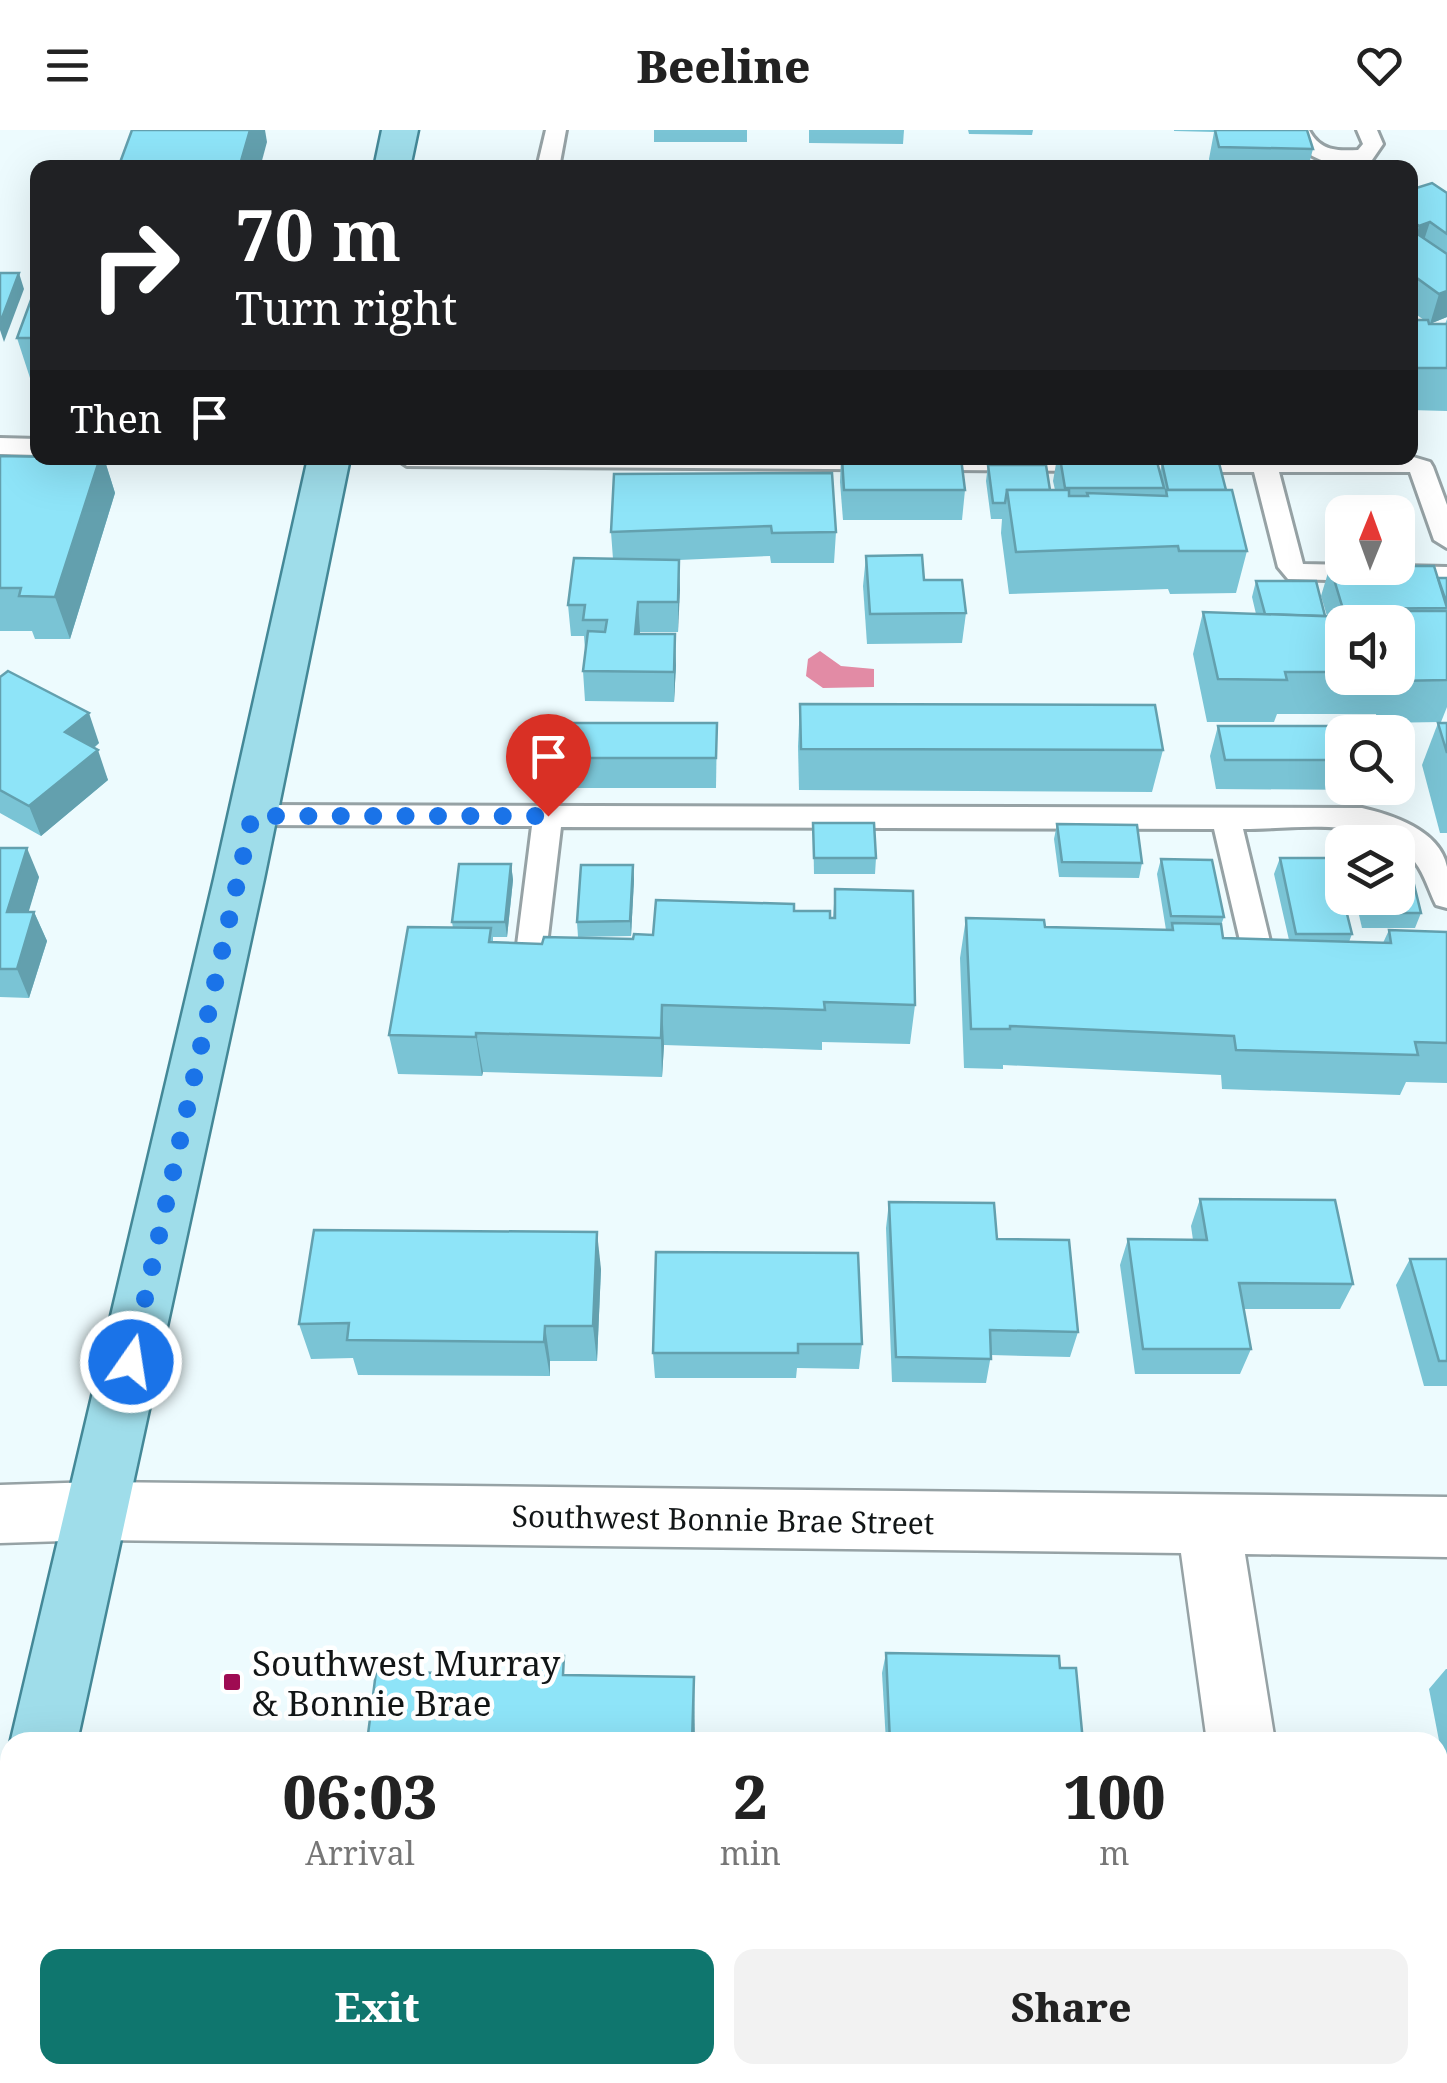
<!DOCTYPE html>
<html lang="en">
<head>
<meta charset="utf-8">
<style>
  body { margin:0; font-family:"Noto Serif",serif; background:#f2f2f2; color:#222; height:100vh; display:flex; flex-direction:column; font-size:38px; white-space:nowrap }
  * { box-sizing:border-box; margin:0 }
  p { font-size:32px; color:#767676 }
  .icon { flex:none; width:55px; height:55px; fill:none; stroke:currentColor; stroke-width:2; stroke-linecap:round; stroke-linejoin:round }
  .map { position:relative; flex:1; overflow:hidden }
  .side { position:absolute; left:0px; top:1602px; width:1448px; height:352px; display:flex; flex-direction:column; background:#fff; border-radius:30px 30px 0 0; box-shadow:0 10px 40px #0002 }
  .side>* { flex:none }
  .banner { position:absolute; left:30px; top:30px; width:1388px; height:305px; border-radius:20px; box-shadow:0 10px 40px #0002; background:#202124; color:#fff; overflow:hidden }
  .needle { width:65px; rotate:1deg }
  .buttons { position:absolute; left:1325px; top:365px; display:grid; gap:20px }
  .buttons a { display:grid; place-items:center; width:90px; height:90px; border-radius:20px; background:#fff; box-shadow:0 10px 40px #0002; font-size:50px }
  .pin { position:absolute; display:grid; place-items:center; width:85px; height:85px; color:#fff; margin:-102px -42px; border-radius:50% 50% 50% 0; rotate:-45deg; box-shadow:0 0 10px #0007 }
  .pin .icon { rotate:45deg }
  .me { position:absolute; width:110px; margin:-55px; rotate:13deg; stroke-linejoin:round; filter:drop-shadow(0 0 8px #0008) }
  .turn { display:flex; align-items:center; gap:35px; height:210px; padding:0 40px; font-size:45px }
  .turn .icon { width:130px; height:130px; stroke-width:2.5 }
  .turn b { display:block; font-size:70px; line-height:85px }
  .then { display:flex; align-items:center; height:95px; padding:0 40px; background:#0003; gap:20px; font-size:38px }
  .eta { display:flex; justify-content:space-evenly; align-items:center; height:170px; text-align:center }
  .eta b { font-size:60px; font-weight:800; line-height:70px }
  .primary-button { display:flex; gap:20px; margin-top:auto; padding:20px 40px }
  .primary-button a { flex:1; height:115px; border-radius:20px; background:#0f766e; color:#fff; font-size:40px; font-weight:800; line-height:115px; text-align:center }
  .primary-button a+a { background:#f2f2f2; color:#222 }
  header { display:flex; justify-content:space-between; align-items:center; height:130px; padding:0 40px; background:#fff; font-size:45px; font-weight:800 }
  .map>svg:first-child { display:block }
  .water { fill:#e28ba5 }
  .lines { fill:none; stroke-linecap:round; stroke-linejoin:round }
  .lane-casing { stroke:#96a2a5; stroke-width:6 }
  .street-casing { stroke:#96a2a5; stroke-width:5 }
  .primary-casing { stroke:#448897; stroke-width:5 }
  .lane { fill:#fff; fill-rule:evenodd }
  .street { fill:#fff; fill-rule:evenodd }
  .primary { fill:#9fddea; fill-rule:evenodd }
  .wall { fill:#7ac4d5; fill-rule:evenodd }
  .shaded-wall { fill:#63a0ae }
  .building { fill:#8ee4f8; stroke:#63a0ae; stroke-width:2.5 }
  .route { stroke:#1a73e8; stroke-width:18; stroke-dasharray:0 32.4 }
  .poi-dot { fill:#9f0b52; stroke:#fff; stroke-width:4 }
  .labels { text-anchor:middle; dominant-baseline:central; stroke-width:9; stroke-linejoin:round; paint-order:stroke }
  .street-label { font-size:30px; fill:#121617; stroke:#fff }
  .near-poi-label { font-size:35px; fill:#121617; stroke:#fff; text-anchor:start }
</style>
</head>
<body>
<header><svg class="icon" aria-label="menu" viewBox="0 0 24 24"><path d="M4 6h16M4 12h16M4 18h16"/></svg>Beeline<svg class="icon" aria-label="heart" viewBox="0 0 24 24"><path d="M12 20l-8-8c-3-5 5-10 8-4 3-6 11-1 8 4z"/></svg></header>
<div class="map">
<svg width="1447" height="1953" viewBox="0 0 1447 1953">
  <rect width="100%" height="100%" fill="#edfbfe"/>
  <path class="water" d="M820,521L841,536L874,539V557L823,558L806,546L808,529Z"/>
  <g class="lines">
    <g class="lane-casing">
      <g id="lane">
        <path d="M546,0H566L559,38H537Z"/>
        <path d="M1289,0H1309C1320,21 1337,21 1358,20L1363,14L1357,0H1377L1383,14L1372,30C1338,39 1305,33 1289,0Z"/>
        <path d="M0,308L38,309V325L0,324Z"/>
        <path d="M1410,326L1430,332L1433,337L1447,375V418L1434,410L1410,342H1279L1303,434L1447,437V453L1288,449L1278,437L1254,342H1177L1165,334L1172,328Z"/>
        <path d="M395,328H1106L1110,333L1098,341L407,336Z"/>
        <path d="M252,675L1362,678C1392,685 1440,700 1447,737C1447,749 1447,765 1447,778L1436,775C1429,761 1425,745 1415,732C1378,684 1299,699 1243,699L1275,832L1271,840L1260,844L1249,840L1245,832L1214,699L561,697L546,823L542,831L531,835L520,831L516,823L532,696L252,695L242,692L237,685L242,678Z"/>
      </g>
    </g>
    <g class="street-casing">
      <g id="street">
        <path d="M97,1352L1447,1367V1427L1245,1424L1275,1612H1207L1181,1423L97,1410L0,1413V1355Z"/>
        <path d="M1253,1945H1327L1328,1953H1254Z"/>
      </g>
    </g>
    <g class="primary-casing">
      <g id="primary">
        <path d="M382,0H418L410,38H374Z"/>
        <path d="M308,328H350L264,749L77,1612L10,1614L214,749Z"/>
        <path d="M10,1716V1825L0,1829V1720Z"/>
      </g>
    </g>
    <use href="#lane" class="lane"/>
    <use href="#street" class="street"/>
    <use href="#primary" class="primary"/>
  </g>
  <g class="wall">
    <rect x="654" y="0" width="93" height="12"/>
    <path d="M809,0H904L903,14L809,13Z"/>
    <path d="M968,0H1033L1032,5L969,4Z"/>
    <path d="M1174,0H1307L1313,19L1308,38H1211L1209,29L1214,2L1174,1Z"/>
    <path d="M1410,60L1447,63V187L1429,194H1445L1447,189V281L1410,280V190H1424L1410,180Z"/>
    <path d="M38,151V251H31L17,208Z"/>
    <path d="M0,326L104,328L115,363L70,509H35L32,501H0Z"/>
    <path d="M841,328H961L965,360L962,390H843L840,352Z"/>
    <path d="M1057,328H1156L1160,342L1162,333L1226,360L1247,421L1236,463L1170,464L1168,459L1009,464L1001,403L1002,389H991L986,351L988,335L1050,360H1055L1053,351Z"/>
    <path d="M614,344L836,402L834,433H771L770,426L679,430L678,502H640V504L676,535L674,572L585,571L583,541L585,520L584,506H571L568,475L613,429L611,402Z"/>
    <path d="M866,426L924,450L966,483L962,513L867,514L863,456Z"/>
    <path d="M1330,436L1447,448V577L1441,592L1377,593L1376,584H1277L1274,592H1207L1193,524L1203,482L1256,484L1252,467L1256,451L1327,486L1321,466ZM1342,492L1398,548H1342Z"/>
    <path d="M0,547L99,613L94,618L108,650L41,706L0,683Z"/>
    <path d="M800,574L1163,620L1152,662L799,660L798,616Z"/>
    <path d="M717,593L716,658H568L565,628Z"/>
    <path d="M1438,593H1447V703H1440L1422,635Z"/>
    <path d="M1218,596L1342,602V658H1365L1364,660L1216,659L1210,626Z"/>
    <path d="M813,693L876,728L875,744H814Z"/>
    <path d="M1057,694L1142,733L1139,748L1059,747L1054,709Z"/>
    <path d="M0,718L39,747L28,782H34L47,811L29,868L0,867Z"/>
    <path d="M1280,728L1352,804L1349,812L1383,813L1389,800L1447,802V953L1406,952L1400,965L1222,959L1221,945L1003,935V939L964,938L960,828L966,788L1045,797L1166,800L1157,744L1161,729L1224,787L1221,795L1223,808L1289,810L1274,744Z"/>
    <path d="M511,734L513,750L507,807H493V812L542,814L633,809L794,781L833,788L835,759L915,875L910,914L822,912V920L664,915L662,947L483,942L482,946L398,944L389,905L453,798L452,792Z"/>
    <path d="M633,735L634,750L631,806L578,807L577,792Z"/>
    <path d="M1355,768H1398L1421,783L1415,798H1362Z"/>
    <path d="M1200,1069L1353,1154L1340,1179H1244L1251,1219L1240,1244H1135L1120,1135L1128,1109L1193,1110L1191,1096Z"/>
    <path d="M889,1072L997,1109L1078,1202L1070,1227L991,1225L986,1253L892,1252L886,1098Z"/>
    <path d="M656,1122L862,1214L859,1239L797,1238L796,1248H655L653,1223Z"/>
    <path d="M1410,1129H1447V1256H1424L1396,1155Z"/>
    <path d="M601,1139L597,1231H550V1246L358,1245L353,1228L311,1229L299,1194Z"/>
    <path d="M886,1523L1060,1538L1083,1612H886L882,1543Z"/>
    <path d="M1446,1539H1447V1720L1438,1674V1631L1442,1626L1429,1559Z"/>
    <path d="M957,1945H1120V1953H958Z"/>
  </g>
  <g class="shaded-wall">
    <path d="M250,0H265L267,12L260,38H239Z"/>
    <path d="M1430,92L1420,122L1410,126L1419,96Z"/>
    <path d="M19,143L24,159L4,212L0,200V193Z"/>
    <path d="M1447,161V187L1430,194L1439,164Z"/>
    <path d="M100,328H104L115,363L70,509L55,467Z"/>
    <path d="M679,430L680,460L678,502V472Z"/>
    <path d="M638,472L640,502L636,534L635,504Z"/>
    <path d="M675,504L676,535L674,572V542Z"/>
    <path d="M89,583L99,613L76,632L65,602Z"/>
    <path d="M98,620L108,650L41,706L29,676Z"/>
    <path d="M27,718L39,747L20,811L7,782Z"/>
    <path d="M511,734L513,750L507,807L505,792Z"/>
    <path d="M633,735L634,750L631,806L630,791Z"/>
    <path d="M34,782L47,811L29,868L17,839Z"/>
    <path d="M662,875L664,915L662,947L661,908Z"/>
    <path d="M476,903L483,942L482,946L476,907Z"/>
    <path d="M597,1102L601,1139L597,1231L593,1196Z"/>
    <path d="M545,1196L550,1231V1246L544,1212Z"/>
    <path d="M694,1547L695,1612H692Z"/>
  </g>
  <g class="building">
    <path d="M132,0H250L239,38H118Z"/>
    <path d="M1215,0H1307L1313,19L1219,17Z"/>
    <path d="M1432,53L1447,63V104L1430,92L1419,96L1410,89V60Z"/>
    <path d="M1410,99L1447,124V161L1439,164L1410,143Z"/>
    <path d="M0,143H19L0,193Z"/>
    <path d="M38,151V208H17Z"/>
    <path d="M1410,190H1428L1429,194H1447V238H1410Z"/>
    <path d="M0,326L100,328L55,467L19,466L21,458H0Z"/>
    <path d="M842,328H961L965,360H844Z"/>
    <path d="M1060,328H1156L1164,358H1065Z"/>
    <path d="M1162,333H1219L1226,360H1168Z"/>
    <path d="M988,335H1046L1050,360H1007L1005,373H993Z"/>
    <path d="M832,343L836,402L772,403L771,396L611,402L614,344Z"/>
    <path d="M1007,360H1069V366H1088L1087,363L1167,366L1166,360H1232L1247,421H1179L1178,416L1016,422Z"/>
    <path d="M922,425L924,450H962L966,483L870,484L866,426Z"/>
    <path d="M574,428L679,430L678,472H638L635,504H675L674,542L583,541L588,501L605,502L607,490H583L585,475H568Z"/>
    <path d="M1330,436H1342V438H1398V436H1434L1447,478L1343,479Z"/>
    <path d="M1438,448H1447V474Z"/>
    <path d="M1256,451H1316L1325,486L1265,484Z"/>
    <path d="M1372,481H1447V550L1393,551L1392,548H1398V492H1342V542H1285L1287,550L1218,549L1203,482L1373,488Z"/>
    <path d="M8,541L89,583L65,602L98,620L29,676L0,660V547Z"/>
    <path d="M800,574L1155,575L1163,620L801,619Z"/>
    <path d="M568,593H717L716,628H565Z"/>
    <path d="M1438,593H1447V623Z"/>
    <path d="M1218,596H1366L1368,602H1342V630H1225Z"/>
    <path d="M813,693H874L876,728H814Z"/>
    <path d="M1057,694L1137,695L1142,733L1062,732Z"/>
    <path d="M0,718H27L7,782H34L17,839H0Z"/>
    <path d="M1398,726H1407L1421,783H1368L1364,768H1398Z"/>
    <path d="M1280,728H1333L1352,804H1296Z"/>
    <path d="M1161,729L1212,730L1224,787L1171,786Z"/>
    <path d="M459,734H511L505,792H452Z"/>
    <path d="M581,735H633L630,791L577,792Z"/>
    <path d="M835,759L913,761L915,875L824,872L825,880L662,875L661,908L476,903V907L389,905L408,797L491,798L489,812L542,814L544,807L633,809L634,804L653,805L656,770L794,774V781H830V788H835Z"/>
    <path d="M966,788L1044,790L1045,797L1173,800L1172,793L1221,794L1223,808L1391,813L1389,800L1447,802V913L1415,912L1418,925L1236,920L1234,906L1010,896V899H971Z"/>
    <path d="M1200,1069L1335,1070L1353,1154L1239,1153L1251,1219H1143L1128,1109L1207,1110Z"/>
    <path d="M889,1072L994,1073L997,1109L1069,1110L1078,1202L990,1200L991,1229L896,1227Z"/>
    <path d="M314,1100L597,1102L593,1196H545L544,1212L347,1210L349,1193L299,1194Z"/>
    <path d="M656,1122L858,1123L862,1214H798V1223H653Z"/>
    <path d="M1410,1129H1447V1231H1439Z"/>
    <path d="M886,1523L1059,1526L1060,1538H1076L1083,1612H890Z"/>
    <path d="M534,1525L564,1526L563,1545L694,1547L692,1612H367L376,1542L534,1544Z"/>
    <rect x="967" y="1945" width="153" height="8"/>
  </g>
  <g class="lines">
    <path class="route" d="M131,1232L252,686H548"/>
  </g>
  <rect class="poi-dot" x="222" y="1542" width="20" height="20" rx="5"/>
  <g class="labels">
    <g class="street-label">
      <text transform="translate(723 1389) rotate(1)">Southwest Bonnie Brae Street</text>
    </g>
    <g class="near-poi-label">
      <text x="252" y="1532">Southwest Murray<tspan x="252" dy="40">&amp; Bonnie Brae</tspan></text>
    </g>
  </g>
</svg>
<div class="buttons">
<a><svg class="needle" viewBox="-14 -14 28 28"><path d="M0-13l5 13h-10z" fill="#e53935"/><path d="M0 13l5-13h-10z" fill="#767676"/></svg></a>
<a><svg class="icon" aria-label="sound" viewBox="0 0 24 24"><path d="M4 9h4l5-4v14l-5-4H4zM17 9q2 3 0 6"/></svg></a>
<a><svg class="icon" aria-label="search" viewBox="0 0 24 24"><circle cx="10" cy="10" r="6"/><path d="M15 15l6 6"/></svg></a>
<a><svg class="icon" aria-label="layers" viewBox="0 0 24 24"><path d="M12 4l9 5-9 5-9-5zM3 14l9 5 9-5"/></svg></a>
</div>
<div class="pin" style="left:548px;top:686px;background:#d93025"><svg class="icon" aria-label="arrive" viewBox="0 0 24 24"><path d="M6 21V4h12l-3 4 3 4H6"/></svg></div>
<svg class="me" style="left:131px;top:1232px" viewBox="-20 -20 40 40"><circle r="17" fill="#1a73e8" stroke="#fff" stroke-width="3"/><path d="M0-11L8 9 0 5-8 9z" fill="#fff"/></svg>
<div class="banner">
<div class="turn"><svg class="icon" aria-label="right" viewBox="0 0 24 24"><path d="M7 20v-9h11M14 6l5 5-5 5"/></svg><div><b>70 m</b>Turn right</div></div>
<div class="then">Then<svg class="icon" aria-label="arrive" viewBox="0 0 24 24"><path d="M6 21V4h12l-3 4 3 4H6"/></svg></div>
</div>
<section class="side">
<div class="eta">
<div><b>06:03</b><p>Arrival</p></div>
<div><b>2</b><p>min</p></div>
<div><b>100</b><p>m</p></div>
</div>
<div class="primary-button"><a>Exit</a><a>Share</a></div>
</section>
</div>
</body>
</html>
